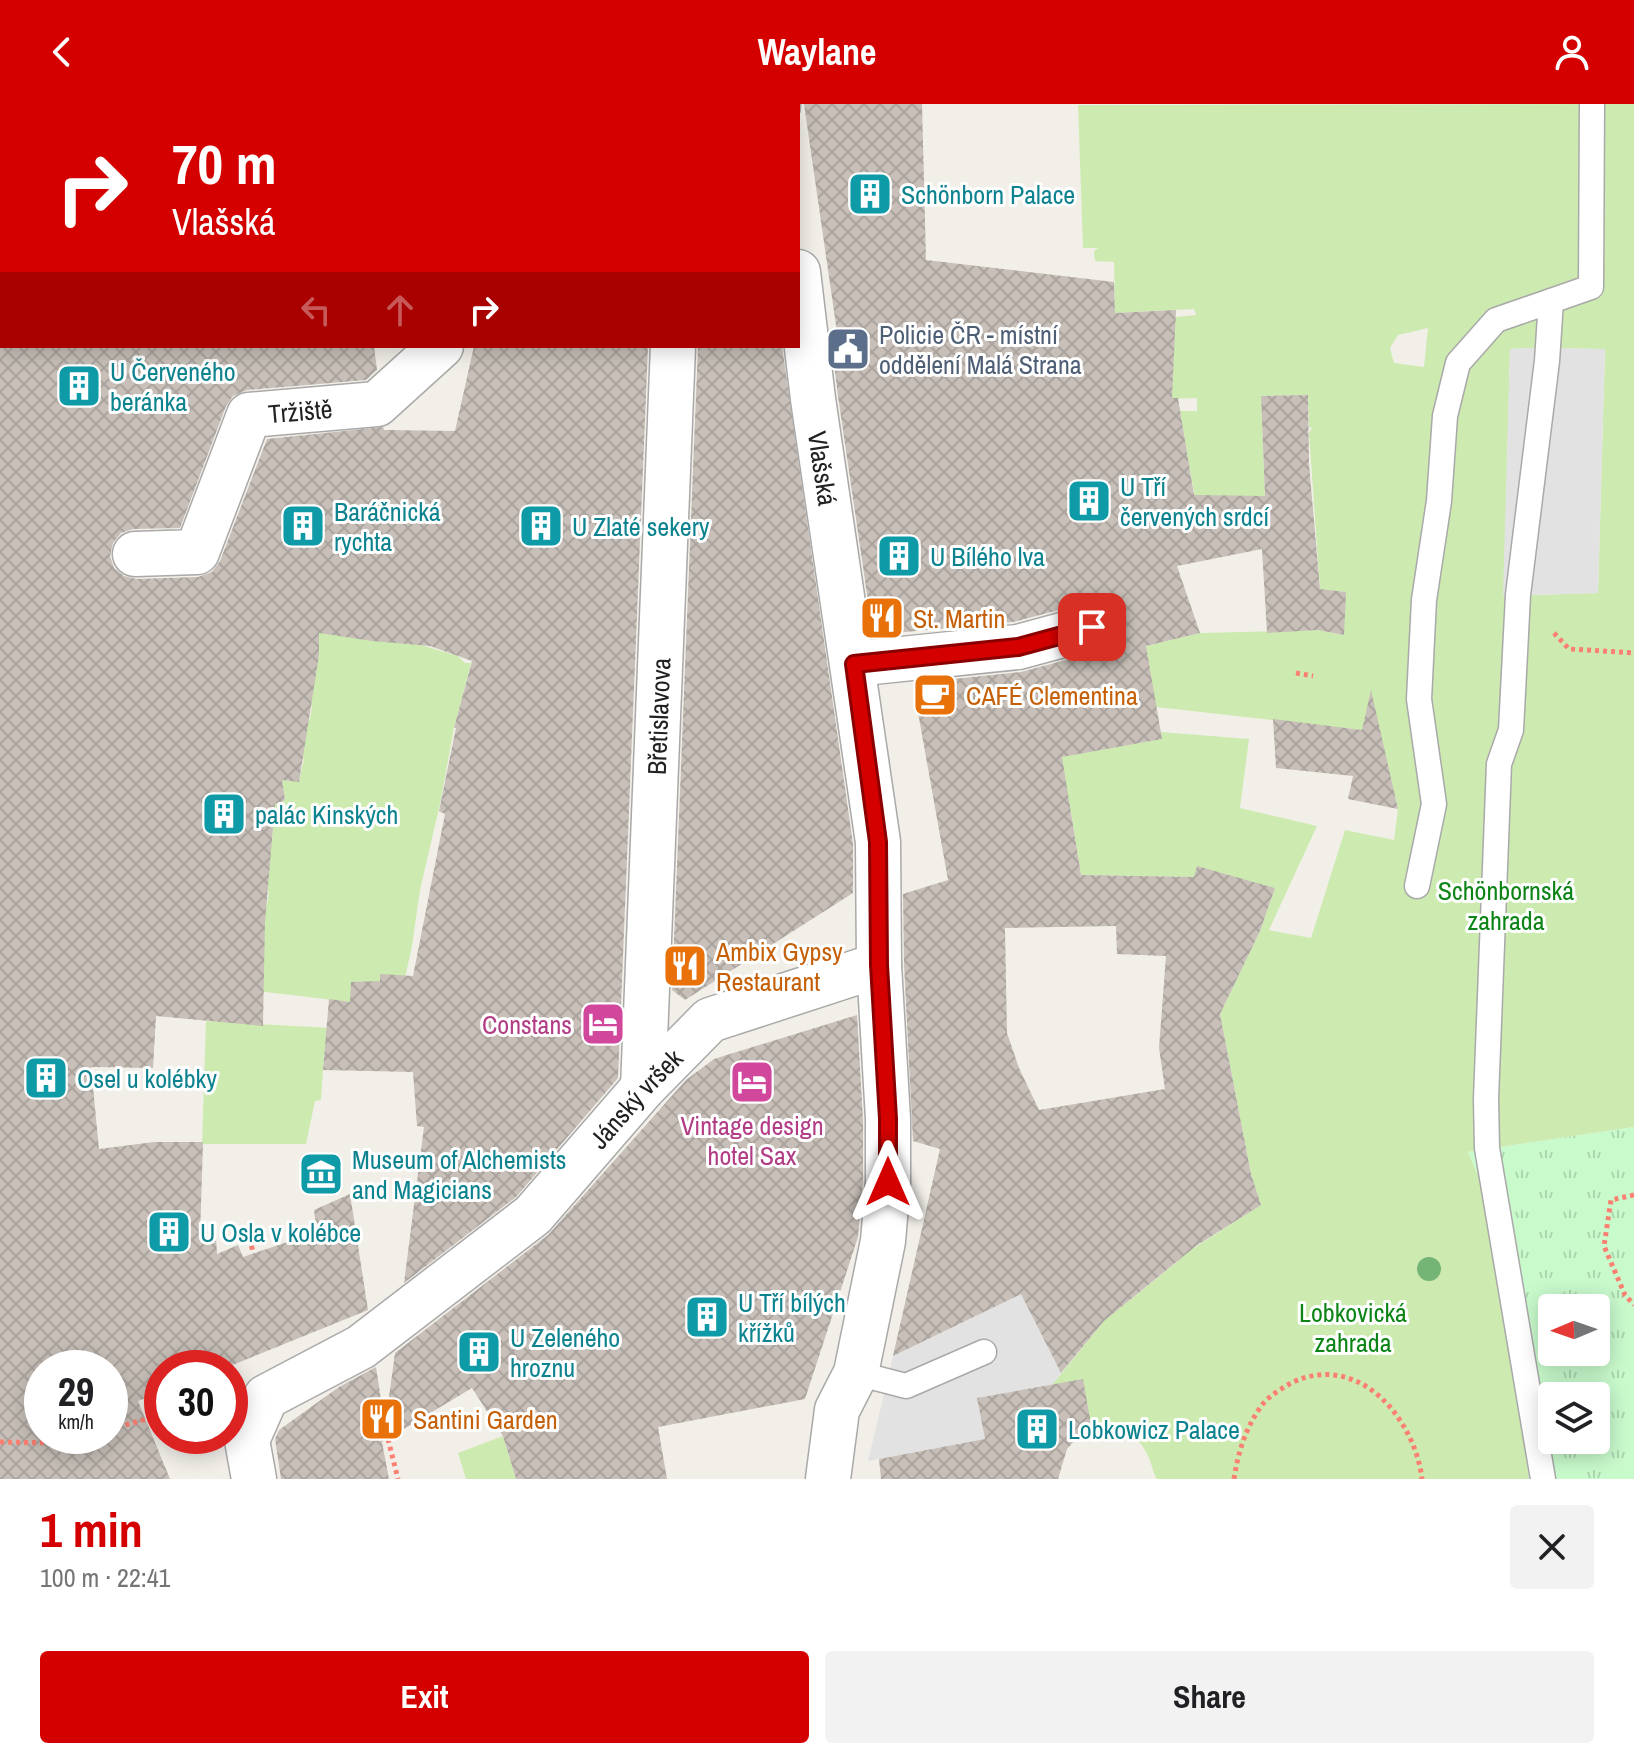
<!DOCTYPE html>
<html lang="en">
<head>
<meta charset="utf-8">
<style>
  body { margin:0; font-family:"Archivo Narrow",sans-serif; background:#f2f2f2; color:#202124; height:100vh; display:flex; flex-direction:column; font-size:30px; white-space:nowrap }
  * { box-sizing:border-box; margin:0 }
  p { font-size:26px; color:#757577 }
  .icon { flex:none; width:44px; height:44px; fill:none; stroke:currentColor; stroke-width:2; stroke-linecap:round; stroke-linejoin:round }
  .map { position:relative; height:1375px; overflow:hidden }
  .sheet { display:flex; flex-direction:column; background:#fff; flex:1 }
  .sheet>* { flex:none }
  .hud { position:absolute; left:0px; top:0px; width:800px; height:244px; box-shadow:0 4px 20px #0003; background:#d40000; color:#fff; overflow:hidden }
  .needle { width:52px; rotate:268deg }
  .controls { position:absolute; left:1538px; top:1190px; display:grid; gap:16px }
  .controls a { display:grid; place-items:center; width:72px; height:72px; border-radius:8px; background:#fff; box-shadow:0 4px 20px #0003; font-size:40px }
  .speed { position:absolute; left:24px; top:1246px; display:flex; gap:16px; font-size:40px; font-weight:700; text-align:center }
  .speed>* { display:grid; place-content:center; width:104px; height:104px; border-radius:50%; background:#fff; box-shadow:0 4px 20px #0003; line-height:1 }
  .speed small { font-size:20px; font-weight:400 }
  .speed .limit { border:12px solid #d22; background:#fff; color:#111 }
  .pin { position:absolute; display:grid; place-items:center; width:68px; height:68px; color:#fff; margin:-34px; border-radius:16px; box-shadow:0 4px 12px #0006 }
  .me { position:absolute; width:88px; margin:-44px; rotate:0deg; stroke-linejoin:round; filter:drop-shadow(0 0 6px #0008) }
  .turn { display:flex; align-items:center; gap:28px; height:168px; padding:0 40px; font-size:36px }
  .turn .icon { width:104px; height:104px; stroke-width:2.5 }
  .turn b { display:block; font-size:56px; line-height:68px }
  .lanes { display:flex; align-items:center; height:76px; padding:0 40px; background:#0003; justify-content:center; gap:40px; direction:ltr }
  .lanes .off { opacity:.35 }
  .round { display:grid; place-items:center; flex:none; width:84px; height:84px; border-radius:8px; background:#f2f2f2 }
  .overview { display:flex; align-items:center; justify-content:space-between; height:136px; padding:0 40px }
  h1 { font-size:48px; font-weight:800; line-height:60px; color:#d40000 }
  .action { display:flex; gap:16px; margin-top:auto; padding:16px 40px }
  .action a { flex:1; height:92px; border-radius:8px; background:#d40000; color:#fff; font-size:32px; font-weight:800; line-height:92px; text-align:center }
  .action a+a { background:#f2f2f2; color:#202124 }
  header { display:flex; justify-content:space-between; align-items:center; height:104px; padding:0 40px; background:#d40000; color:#fff; font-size:36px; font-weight:800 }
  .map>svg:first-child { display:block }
  .grass { fill:#cdebb0; fill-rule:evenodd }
  .park { fill:url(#park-tufts); fill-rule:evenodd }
  .parking { fill:#e2e2e2 }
  .building { fill:url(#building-cross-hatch); fill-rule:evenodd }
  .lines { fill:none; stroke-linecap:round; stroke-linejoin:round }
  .lane-casing { stroke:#a9a9a9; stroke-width:27 }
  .street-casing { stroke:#a9a9a9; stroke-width:47 }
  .path { stroke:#fa8072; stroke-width:5; stroke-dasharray:4 4; stroke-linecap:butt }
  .lane { stroke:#fff; stroke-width:24 }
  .street { stroke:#fff; stroke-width:44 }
  .tree { fill:#74b475 }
  .route-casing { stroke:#8a0000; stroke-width:20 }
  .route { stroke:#d40000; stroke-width:14 }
  .labels { text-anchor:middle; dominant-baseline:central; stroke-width:6; stroke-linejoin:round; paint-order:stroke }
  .culture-label { font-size:26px; fill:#0d838f; stroke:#fff; text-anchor:start }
  .service-label { font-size:26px; fill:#4e5e75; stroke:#fff; text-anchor:start }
  .street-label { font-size:26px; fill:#222; stroke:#fff }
  .food-label { font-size:26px; fill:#c56008; stroke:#fff; text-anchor:start }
  .park-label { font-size:26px; fill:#0c8416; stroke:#fff }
  .hotel-label { font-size:26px; fill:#b23c85; stroke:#fff; text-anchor:end }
</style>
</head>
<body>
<header><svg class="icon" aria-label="back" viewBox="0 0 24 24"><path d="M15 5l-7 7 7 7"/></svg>Waylane<svg class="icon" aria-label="person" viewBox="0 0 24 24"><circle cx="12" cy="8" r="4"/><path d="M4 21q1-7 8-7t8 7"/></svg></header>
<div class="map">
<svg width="1634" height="1375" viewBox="0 0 1634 1375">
  <defs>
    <pattern id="park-tufts" width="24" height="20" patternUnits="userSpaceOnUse" patternTransform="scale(2)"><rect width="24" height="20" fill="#c8facc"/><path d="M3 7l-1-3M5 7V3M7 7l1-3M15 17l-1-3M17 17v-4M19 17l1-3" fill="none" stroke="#acd6af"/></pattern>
    <pattern id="building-cross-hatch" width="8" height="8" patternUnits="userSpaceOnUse" patternTransform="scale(2)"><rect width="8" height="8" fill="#c7bfb8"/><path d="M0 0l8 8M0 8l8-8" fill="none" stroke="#aba49e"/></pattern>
  </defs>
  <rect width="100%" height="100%" fill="#f2efe9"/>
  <g class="grass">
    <path d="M410,0H546L409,2Z"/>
    <path d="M1634,0V1023L1468,1048L1489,1097L1529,1375H1157C1153,1370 1152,1360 1148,1352C1137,1328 1116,1316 1091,1318L1052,1281L1104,1217L1177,1158V1155L1261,1101L1251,1070L1220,910L1260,827L1275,784L1197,763L1194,773L1081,771L1071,708L1049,655L1162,635L1161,628L1249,635L1240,704L1317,722L1269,826L1311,834L1345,726L1394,736L1398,705L1380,628L1156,603L1146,542L1200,529L1318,526L1343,531L1346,488L1320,485L1309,329L1312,324L1309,323L1308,291L1261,292L1265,392H1229L1196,401L1180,307H1197V294L1059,298L1175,213L1196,211L1194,205L1115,209L1114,158L1095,157L1094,147L1098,144H1083L1078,1ZM1428,224L1424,263L1394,259L1390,244L1398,231ZM1530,244L1605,245L1598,489L1504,492L1510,245Z"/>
    <path d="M391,326L428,330L421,541L458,552L465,559H471L454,624L440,700L420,786L412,842L399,901L380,871V877L350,898L257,887L256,800L267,801L269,787L256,785L272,737L273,723L265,693L277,699L285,696L282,676L299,677L304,655L298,653L306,615H310L312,602L299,600L319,529L385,359Z"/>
    <path d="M206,917L331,924L324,952L321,996L315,997L306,1040H202Z"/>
    <path d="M503,1332L516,1375H466L458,1349Z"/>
  </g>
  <path class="park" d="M1634,1023V1375H1529L1489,1097L1468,1048ZM1552,1204H1596V1248H1552ZM1552,1292H1596V1336H1552Z"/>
  <g class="parking">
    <path d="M1530,244L1605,245L1598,489L1503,492L1510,245Z"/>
    <path d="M1021,1190L1061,1269L1052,1281L977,1294L985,1335L868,1357L893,1252Z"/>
  </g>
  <g class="building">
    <path d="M804,0H922L926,156L1114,178L1115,209L1176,206L1172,294H1178L1194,391L1265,392L1261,292L1308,291L1309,360L1320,485L1346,488L1344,531L1318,526L1267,529L1262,445L1177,462L1200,529L1146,542L1162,635L1062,653L1081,771L1194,773L1197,762L1275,784L1260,827L1220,910L1251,1070L1261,1101L1196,1142L1104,1217L1061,1269L1021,1190L893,1252L940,1045L913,1037L904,860L903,790L948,776L914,586L916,579L1021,568L1099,547L1110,540L1116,529V517L1109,505L1098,499H1086L1013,518L873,531L838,292L832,242H839ZM1116,822L1117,850L1166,852L1159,944L1165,985L1039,1006L1019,964L1007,929L1005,824Z"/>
    <path d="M0,242H374L377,266L366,276L247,286L233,292L226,302L180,424L133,425L121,429L113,439L110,452L114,464L124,472L136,475L198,473L212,468L220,457L267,335L383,323L384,326L455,327L474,242H648L618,974L516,1093L404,1179L424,1023L417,1022L413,968L323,966L329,895L350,898L351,878L380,877V870L413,872L445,710L439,707L456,624H454L472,557L430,542L372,537L319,529V551L299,678L282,676L285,696L275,700L265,818L263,922L156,912L153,964L91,963L99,1045L154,1038H203L200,1132L216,1134L217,1150L238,1141L243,1153L317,1128L314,1106L350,1090L368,1206L225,1264H162V1288L138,1297L170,1375H0ZM42,1264H110V1332H42Z"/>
    <path d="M698,242H782L853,740V789L685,896L672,886Z"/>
    <path d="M1371,586L1398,705L1348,695L1353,672L1276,664L1273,615L1362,626Z"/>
    <path d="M857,911L863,1016V1077L858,1133L805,1295L658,1323L667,1375H516L503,1332L472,1284L382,1338L389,1375H281L275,1335L279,1326L339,1283L376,1263L385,1322L395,1249L548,1131L686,976L714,955Z"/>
    <path d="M1083,1275L1092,1326L1077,1334L1067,1345L1058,1375H881L879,1355L985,1335L977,1294Z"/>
  </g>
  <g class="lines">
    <g class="lane-casing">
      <g id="lane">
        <path d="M1417,782L1434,700L1419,595L1424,496L1439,397L1445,312L1458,259L1496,216L1551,197"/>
        <path d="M856,1269L906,1282L984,1248"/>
        <path d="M1543,1375L1487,1044L1486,995L1499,660L1511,626L1518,491L1547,257L1551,197L1591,183L1592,0"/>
      </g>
    </g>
    <g class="street-casing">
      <g id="street">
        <path d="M778,0V2"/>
        <path d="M557,2V0"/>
        <path d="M683,2V0"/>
        <path id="s1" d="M798,168L813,295L878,738L879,861L888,1015V1078L883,1137L856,1269L837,1306L828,1375"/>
        <path id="s2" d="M135,450L197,448L249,311L377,300L441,242"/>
        <path d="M854,560L1018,543L1092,523"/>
        <path id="s3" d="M643,984L673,242"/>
        <path id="s4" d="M254,1375L247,1336L266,1293L361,1243L533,1111L643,984L710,916L879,861"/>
      </g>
    </g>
    <g class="path">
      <path d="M1554,529L1569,545L1634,549"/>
      <path d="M1296,569L1313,572"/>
      <path d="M1634,1091L1611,1096L1604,1142L1625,1191L1634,1201"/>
      <path d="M250,1134L253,1149"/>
      <path d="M110,1325L162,1311"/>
      <path d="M388,1335L398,1375"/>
      <path d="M0,1338L59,1339L84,1332"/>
      <path d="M1234,1375C1238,1348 1246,1323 1262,1301C1270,1291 1281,1285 1291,1279C1328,1261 1364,1273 1390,1303C1407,1323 1419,1349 1422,1375"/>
    </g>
    <use href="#lane" class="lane"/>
    <use href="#street" class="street"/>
  </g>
  <circle class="tree" cx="1429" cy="1165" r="12"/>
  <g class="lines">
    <g class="route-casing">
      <path id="route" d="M888,1078V1015L879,861L878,738L854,560L1018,543L1092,523"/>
    </g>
    <use href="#route" class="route"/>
  </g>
  <defs>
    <g id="building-square" transform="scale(2.3)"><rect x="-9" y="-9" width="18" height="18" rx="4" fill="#0f9aa8" stroke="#fff"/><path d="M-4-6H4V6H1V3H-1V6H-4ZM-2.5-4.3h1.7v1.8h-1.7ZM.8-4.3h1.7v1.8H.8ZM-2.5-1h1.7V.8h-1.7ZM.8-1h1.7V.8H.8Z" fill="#fff"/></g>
    <g id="civic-square" transform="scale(2.3)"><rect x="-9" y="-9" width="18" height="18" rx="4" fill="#5c6f8a" stroke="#fff"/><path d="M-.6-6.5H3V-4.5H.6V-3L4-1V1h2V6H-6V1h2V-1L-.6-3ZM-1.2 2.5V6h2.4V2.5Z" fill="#fff"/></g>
    <g id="restaurant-square" transform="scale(2.3)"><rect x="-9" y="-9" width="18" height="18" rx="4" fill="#e8710a" stroke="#fff"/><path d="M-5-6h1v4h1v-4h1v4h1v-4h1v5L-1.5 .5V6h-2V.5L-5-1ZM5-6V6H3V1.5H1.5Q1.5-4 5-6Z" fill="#fff"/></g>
    <g id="cafe-square" transform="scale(2.3)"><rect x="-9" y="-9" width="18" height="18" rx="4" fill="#e8710a" stroke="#fff"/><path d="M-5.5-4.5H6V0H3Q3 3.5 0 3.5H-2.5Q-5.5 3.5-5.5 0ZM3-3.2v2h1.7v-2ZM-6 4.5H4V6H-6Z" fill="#fff"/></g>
    <g id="hotel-square" transform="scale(2.3)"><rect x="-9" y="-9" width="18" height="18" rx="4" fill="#d1479c" stroke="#fff"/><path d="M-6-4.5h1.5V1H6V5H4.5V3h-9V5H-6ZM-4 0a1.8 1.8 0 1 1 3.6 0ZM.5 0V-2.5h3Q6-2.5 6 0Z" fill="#fff"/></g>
    <g id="museum-square" transform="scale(2.3)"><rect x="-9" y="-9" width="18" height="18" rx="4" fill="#0f9aa8" stroke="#fff"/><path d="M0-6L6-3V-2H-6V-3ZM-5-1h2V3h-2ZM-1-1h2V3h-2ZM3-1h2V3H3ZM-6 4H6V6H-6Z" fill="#fff"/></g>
  </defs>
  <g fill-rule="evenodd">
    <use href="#building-square" x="870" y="90"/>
    <use href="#civic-square" x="848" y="245"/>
    <use href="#building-square" x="79" y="282"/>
    <use href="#building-square" x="1089" y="397"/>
    <use href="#building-square" x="303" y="422"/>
    <use href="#building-square" x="541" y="422"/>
    <use href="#building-square" x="899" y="452"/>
    <use href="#restaurant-square" x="882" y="514"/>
    <use href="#cafe-square" x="935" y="591"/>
    <use href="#building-square" x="224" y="710"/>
    <use href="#restaurant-square" x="685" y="862"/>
    <use href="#hotel-square" x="603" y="920"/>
    <use href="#building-square" x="46" y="974"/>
    <use href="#hotel-square" x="752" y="978"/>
    <use href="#museum-square" x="321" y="1070"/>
    <use href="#building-square" x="169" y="1128"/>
    <use href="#building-square" x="707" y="1213"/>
    <use href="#building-square" x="479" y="1248"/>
    <use href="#restaurant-square" x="382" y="1315"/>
    <use href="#building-square" x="1037" y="1325"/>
  </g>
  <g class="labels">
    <g class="culture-label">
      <text x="901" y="90">Schönborn Palace</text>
      <text x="110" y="267">U Červeného<tspan x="110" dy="30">beránka</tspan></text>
      <text x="1120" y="382">U Tří<tspan x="1120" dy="30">červených srdcí</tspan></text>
      <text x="334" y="407">Baráčnická<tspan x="334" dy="30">rychta</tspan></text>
      <text x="572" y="422">U Zlaté sekery</text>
      <text x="930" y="452">U Bílého lva</text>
      <text x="255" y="710">palác Kinských</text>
      <text x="77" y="974">Osel u kolébky</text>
      <text x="352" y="1055">Museum of Alchemists<tspan x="352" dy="30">and Magicians</tspan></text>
      <text x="200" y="1128">U Osla v kolébce</text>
      <text x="738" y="1198">U Tří bílých<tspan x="738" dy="30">křížků</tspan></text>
      <text x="510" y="1233">U Zeleného<tspan x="510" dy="30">hroznu</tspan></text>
      <text x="1068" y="1325">Lobkowicz Palace</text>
    </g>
    <g class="service-label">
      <text x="879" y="230">Policie ČR - místní<tspan x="879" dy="30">oddělení Malá Strana</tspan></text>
    </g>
    <g class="street-label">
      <text stroke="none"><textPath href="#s2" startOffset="260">Tržiště</textPath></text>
      <text stroke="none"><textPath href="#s1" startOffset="198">Vlašská</textPath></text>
      <text stroke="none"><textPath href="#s3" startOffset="372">Břetislavova</textPath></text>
      <text stroke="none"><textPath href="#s4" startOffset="566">Jánský vršek</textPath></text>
    </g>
    <g class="food-label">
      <text x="913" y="514">St. Martin</text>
      <text x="966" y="591">CAFÉ Clementina</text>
      <text x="716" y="847">Ambix Gypsy<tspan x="716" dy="30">Restaurant</tspan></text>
      <text x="413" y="1315">Santini Garden</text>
    </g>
    <g class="park-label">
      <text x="1506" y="786">Schönbornská<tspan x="1506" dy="30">zahrada</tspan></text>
      <text x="1353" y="1208">Lobkovická<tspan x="1353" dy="30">zahrada</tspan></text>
    </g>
    <g class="hotel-label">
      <text x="572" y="920">Constans</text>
      <text x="752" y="1021" text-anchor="middle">Vintage design<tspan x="752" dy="30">hotel Sax</tspan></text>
    </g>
  </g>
</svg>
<div class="controls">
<a><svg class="needle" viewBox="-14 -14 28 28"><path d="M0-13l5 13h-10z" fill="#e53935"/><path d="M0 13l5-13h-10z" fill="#757577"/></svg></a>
<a><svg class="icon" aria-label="layers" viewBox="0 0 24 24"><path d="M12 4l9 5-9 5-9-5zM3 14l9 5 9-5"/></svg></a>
</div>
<div class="speed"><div>29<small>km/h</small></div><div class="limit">30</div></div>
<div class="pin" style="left:1092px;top:523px;background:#d93025"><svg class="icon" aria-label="arrive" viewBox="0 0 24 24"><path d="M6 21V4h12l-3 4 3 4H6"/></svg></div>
<svg class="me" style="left:888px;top:1078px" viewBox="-20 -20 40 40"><path d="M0-17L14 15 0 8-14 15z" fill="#d40000" stroke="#fff" stroke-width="4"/></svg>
<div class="hud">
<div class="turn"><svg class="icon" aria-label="right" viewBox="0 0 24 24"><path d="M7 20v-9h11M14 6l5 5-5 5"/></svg><div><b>70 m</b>Vlašská</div></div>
<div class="lanes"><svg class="icon off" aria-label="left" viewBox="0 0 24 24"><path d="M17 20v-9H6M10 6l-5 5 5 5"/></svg><svg class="icon off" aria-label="ahead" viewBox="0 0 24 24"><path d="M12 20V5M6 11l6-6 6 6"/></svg><svg class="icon" aria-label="right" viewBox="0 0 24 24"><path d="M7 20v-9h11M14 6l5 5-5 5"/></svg></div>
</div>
</div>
<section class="sheet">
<div class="overview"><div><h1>1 min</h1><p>100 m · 22:41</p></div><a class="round"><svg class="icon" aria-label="close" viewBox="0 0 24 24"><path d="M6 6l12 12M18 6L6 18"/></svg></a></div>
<div class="action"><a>Exit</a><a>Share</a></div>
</section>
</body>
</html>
